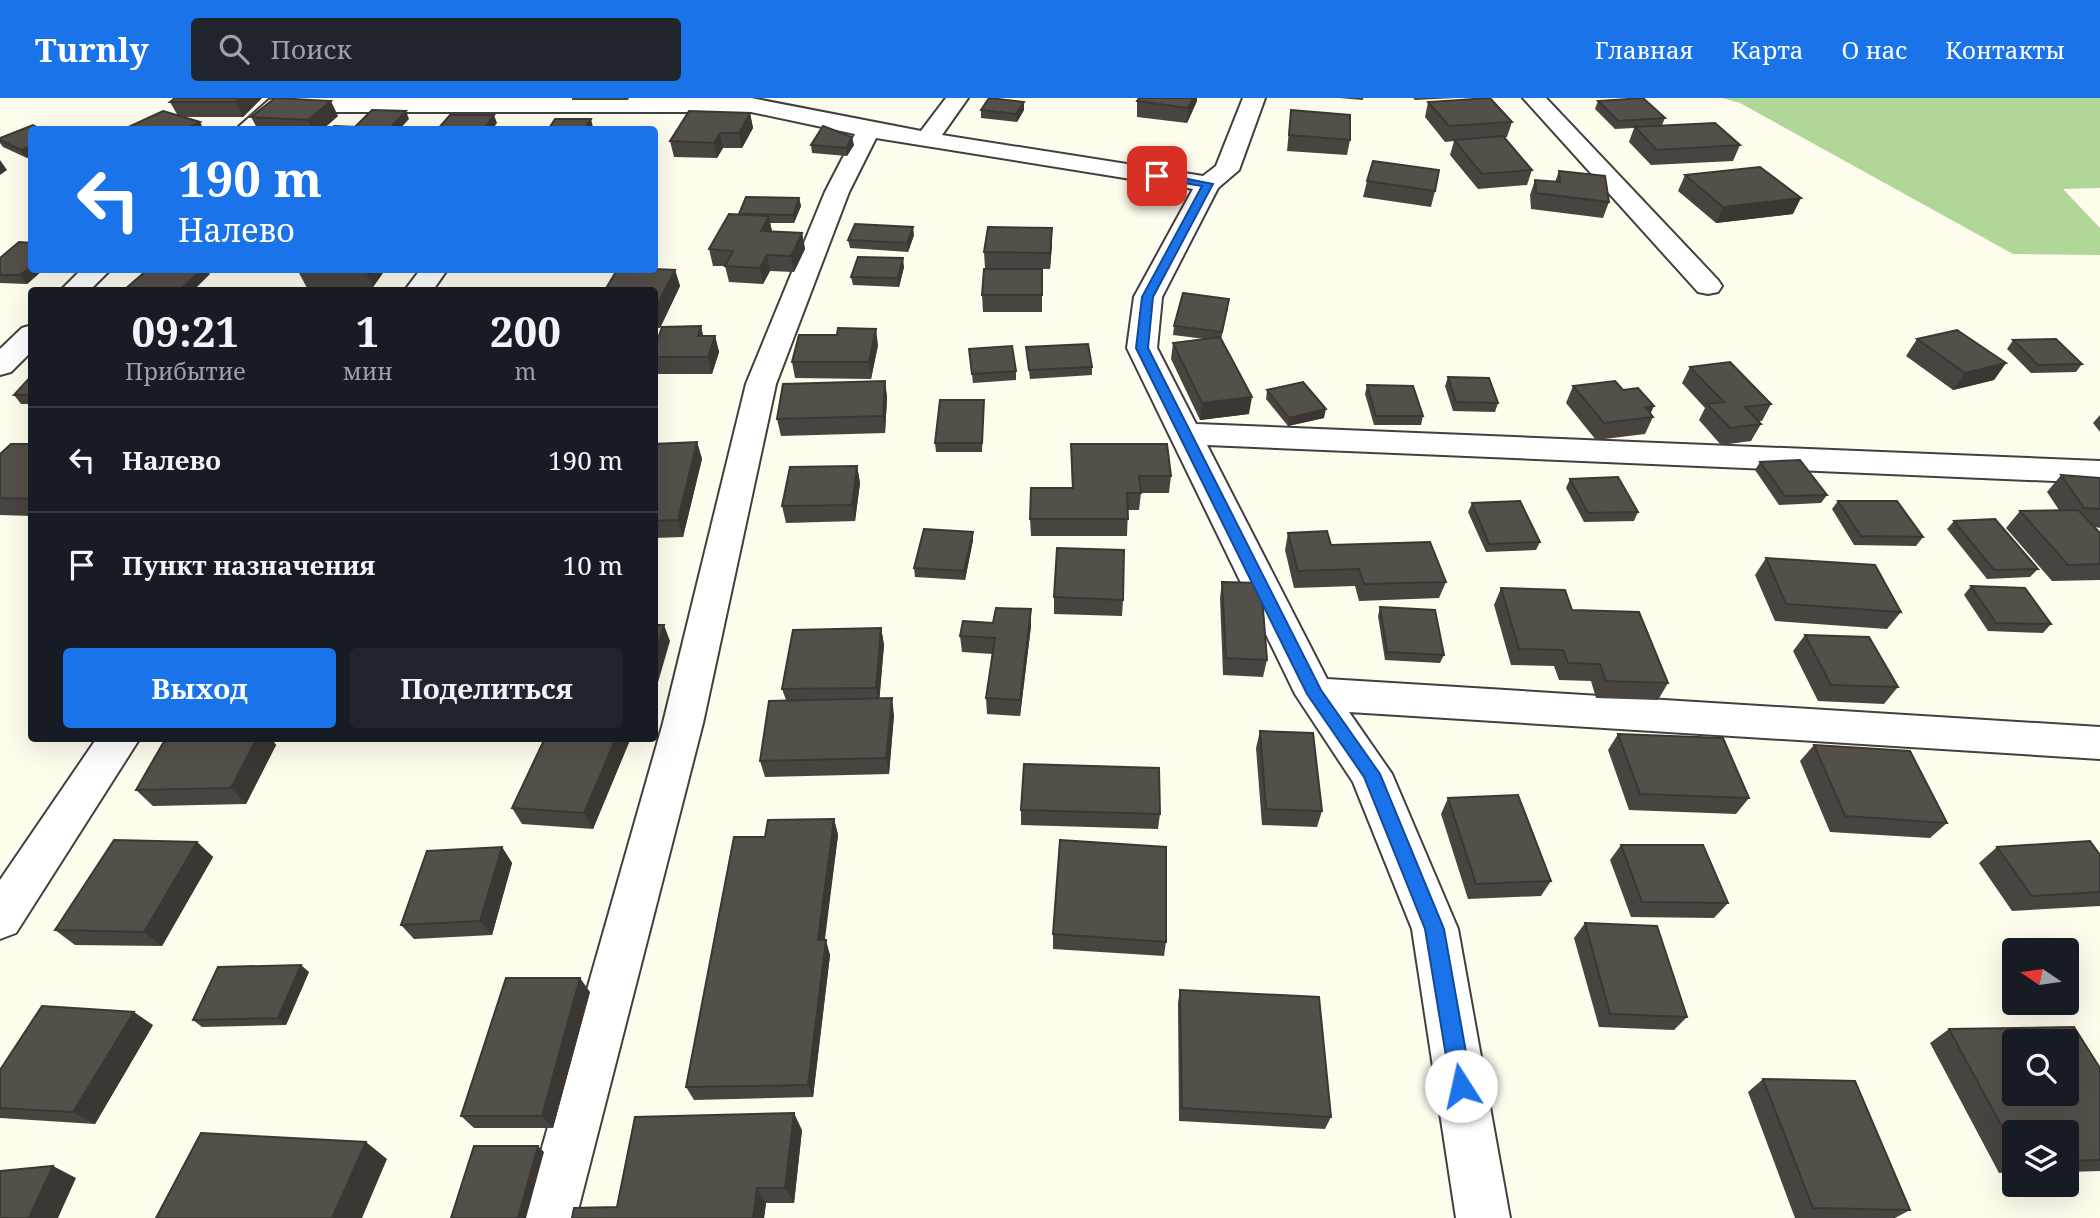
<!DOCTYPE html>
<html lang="ru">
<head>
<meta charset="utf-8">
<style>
  body { margin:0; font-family:"Noto Serif",serif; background:#20242c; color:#f1f3f6; height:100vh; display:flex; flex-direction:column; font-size:26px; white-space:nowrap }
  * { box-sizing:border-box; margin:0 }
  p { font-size:23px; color:#9ea1a6 }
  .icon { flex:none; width:38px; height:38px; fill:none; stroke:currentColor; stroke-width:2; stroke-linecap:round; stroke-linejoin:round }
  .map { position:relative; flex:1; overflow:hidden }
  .side { position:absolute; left:28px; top:189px; width:630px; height:455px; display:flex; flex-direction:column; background:#171b24; border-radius:7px; box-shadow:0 7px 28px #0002 }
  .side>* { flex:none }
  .top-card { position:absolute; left:28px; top:28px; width:630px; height:147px; border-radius:7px; box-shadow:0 7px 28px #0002; background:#1a73e8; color:#fff; overflow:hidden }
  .needle { width:46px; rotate:283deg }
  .fabs { position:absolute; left:2002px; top:840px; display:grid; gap:14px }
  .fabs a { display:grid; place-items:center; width:77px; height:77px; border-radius:7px; background:#171b24; box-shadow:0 7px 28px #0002; font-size:35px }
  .pin { position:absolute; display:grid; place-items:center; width:60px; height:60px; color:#fff; margin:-30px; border-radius:14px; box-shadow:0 4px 10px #0006 }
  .me { position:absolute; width:77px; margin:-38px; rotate:350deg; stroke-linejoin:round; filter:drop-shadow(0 0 5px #0008) }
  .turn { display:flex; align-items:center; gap:24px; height:147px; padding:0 35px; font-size:32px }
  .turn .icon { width:91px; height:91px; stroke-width:2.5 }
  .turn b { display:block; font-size:49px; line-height:60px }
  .eta { display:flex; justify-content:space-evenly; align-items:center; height:119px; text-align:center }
  .eta b { font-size:42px; font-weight:700; line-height:49px }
  .action { display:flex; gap:14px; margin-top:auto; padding:14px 35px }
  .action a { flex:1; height:80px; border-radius:7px; background:#1a73e8; color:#fff; font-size:28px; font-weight:700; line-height:80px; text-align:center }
  .action a+a { background:#20242c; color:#f1f3f6 }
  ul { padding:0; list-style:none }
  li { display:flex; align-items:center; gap:21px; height:105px; padding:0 35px; border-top:2px solid #363941 }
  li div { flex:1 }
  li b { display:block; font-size:26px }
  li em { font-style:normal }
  header { display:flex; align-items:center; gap:42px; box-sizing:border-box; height:98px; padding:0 35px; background:#1a73e8; color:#fff }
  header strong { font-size:33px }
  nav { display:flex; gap:38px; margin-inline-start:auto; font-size:24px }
  .search { width:490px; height:63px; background:#20242c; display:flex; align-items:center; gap:18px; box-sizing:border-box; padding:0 24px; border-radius:7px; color:#9ea1a6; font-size:26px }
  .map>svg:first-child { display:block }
  .forest { fill:#b1d798 }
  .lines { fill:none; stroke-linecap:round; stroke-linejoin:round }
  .minor-casing { stroke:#404040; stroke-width:4 }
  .minor { fill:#fff; fill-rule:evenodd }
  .wall { fill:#49443f }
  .shaded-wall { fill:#3c3733 }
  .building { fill:#554f49; stroke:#3c3733; stroke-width:2; fill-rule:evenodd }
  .route { fill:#1a73e8; stroke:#114b97; stroke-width:2 }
</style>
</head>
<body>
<header>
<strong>Turnly</strong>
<div class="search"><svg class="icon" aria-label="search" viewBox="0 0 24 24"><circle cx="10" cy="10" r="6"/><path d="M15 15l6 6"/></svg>Поиск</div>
<nav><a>Главная</a><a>Карта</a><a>О нас</a><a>Контакты</a></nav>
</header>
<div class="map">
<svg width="2100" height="1120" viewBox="0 0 2100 1120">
  <rect width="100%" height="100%" fill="#fefced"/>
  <path class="forest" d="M1722,0H2100V90L2063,91L2100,130V157L2013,156L1740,5Z"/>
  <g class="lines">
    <g class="minor-casing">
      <g id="minor">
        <path d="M277,0H751L921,33L946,0H968L942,37L1203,78L1216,68L1243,0H1265L1239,72L1218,90L1162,199L1157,250L1196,326L2100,363V385L1207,347L1327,581L2100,629V661L1349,614L1392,676L1458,831L1510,1120H1456L1412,831L1353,684L1295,596L1127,250L1134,199L1193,91L876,40L849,94L776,286L703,625L576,1120H522L663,625L746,286L825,94L855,36L751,14H283L261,32H235L269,2Z"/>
        <path d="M1523,0H1546L1718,182L1722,188L1718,194L1708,196L1698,194Z"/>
        <path d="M81,172H110L90,192H61Z"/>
        <path d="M420,172H447L433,192H405Z"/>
        <path d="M32,227V253L11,274L0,277V251L22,230Z"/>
        <path d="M97,640H140L16,835L0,841V782Z"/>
      </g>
    </g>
    <use href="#minor" class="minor"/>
  </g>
  <g class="wall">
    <path d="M175,0H262L243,19H183L178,18L170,4Z"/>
    <path d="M572,0H629L628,2H572Z"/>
    <path d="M1339,0H1363V2Z"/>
    <path d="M1413,0H1455L1415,2Z"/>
    <path d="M1137,3H1197L1187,25L1137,19Z"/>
    <path d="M1598,3L1665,20L1662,27L1740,47L1733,63L1651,67L1629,44L1634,30L1615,31L1595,11Z"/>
    <path d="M1024,4V12L1017,24L981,20V12Z"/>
    <path d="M1428,4L1512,24L1507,39L1504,40L1532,72L1527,87L1478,91L1450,57L1454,43L1445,44L1425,19Z"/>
    <path d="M1291,12L1350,42L1347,57L1287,53Z"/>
    <path d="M750,15L753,30L742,50H723L717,60L674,59L670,43Z"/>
    <path d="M338,18L322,32H258L251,19Z"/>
    <path d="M42,32L27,60L3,49L0,45V40Z"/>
    <path d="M811,47H854L847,58L812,55Z"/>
    <path d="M1559,73L1609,104L1603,120L1531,111L1530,97L1535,82L1555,84Z"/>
    <path d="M1685,77L1793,116L1716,125L1678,93Z"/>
    <path d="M1367,83L1435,93L1431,109L1363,99Z"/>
    <path d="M799,100L801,108L794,125H770L772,133L802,135L805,151L794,174L770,173L763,186L729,184L725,168H713L709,151L739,117Z"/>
    <path d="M914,137L908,154L850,150L848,142Z"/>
    <path d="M1052,146L1050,171L985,170L984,154Z"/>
    <path d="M0,160L32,172H43L27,186L0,185Z"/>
    <path d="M904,169L899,189L853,187L851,179Z"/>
    <path d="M1042,171V214H983L982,197Z"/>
    <path d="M300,172H385L373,189L307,190L298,173Z"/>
    <path d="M495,172H563L495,173Z"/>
    <path d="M675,172L680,188L660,230H654V192Z"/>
    <path d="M1228,210L1221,241L1249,316L1200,322L1171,261L1173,245L1205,241L1173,237L1174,228Z"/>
    <path d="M837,237L878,247L871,281L795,280L792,264Z"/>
    <path d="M654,238H715L719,254L712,276H654Z"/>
    <path d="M1917,241L2006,265L1994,282L1953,292L1906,258Z"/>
    <path d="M2013,242L2082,266L2076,274L2031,275L2007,251Z"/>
    <path d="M1026,249L1092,269V277L1030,281Z"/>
    <path d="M969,251L1016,273V282L973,285Z"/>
    <path d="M1690,269L1771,306L1762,323H1758L1761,326L1751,343L1721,347L1699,322L1705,310L1682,285Z"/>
    <path d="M32,277V306H21L14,297Z"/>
    <path d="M1448,279L1498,305L1495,314L1453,313L1445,288Z"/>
    <path d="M885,283L887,300L885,335L781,338L777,321Z"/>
    <path d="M1367,287L1423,318L1421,327H1374L1365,296Z"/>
    <path d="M1573,288L1623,292L1653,319L1645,336L1596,342L1566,305Z"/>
    <path d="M1267,292L1324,320L1288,328L1266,301Z"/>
    <path d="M984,302L982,354H936L935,345Z"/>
    <path d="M2100,317V334L2093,325Z"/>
    <path d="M697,344L702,361L683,439L654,440V346Z"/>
    <path d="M32,346V418L0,417V356Z"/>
    <path d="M1071,346L1171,378L1169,395H1141L1139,412H1128L1127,438H1031L1030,421L1072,390Z"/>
    <path d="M1760,364L1827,397L1821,405L1779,407L1755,372Z"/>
    <path d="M857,368L860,385L855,423L786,425L782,408Z"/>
    <path d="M2061,377L2100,380V430L2095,429L2100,435V482L2052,483L2006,430L2020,413L2059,412L2047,394Z"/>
    <path d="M1570,381L1638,414L1634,423L1584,424L1566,390Z"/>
    <path d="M1838,403L1923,439L1916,448L1854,447L1832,411Z"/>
    <path d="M1472,405L1540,444L1536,452L1486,454L1468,414Z"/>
    <path d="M1954,423L2038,471L2030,479L1987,481L1947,431Z"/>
    <path d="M973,434V442L965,482L915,479L914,470Z"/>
    <path d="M1288,435L1446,484L1439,500L1359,503L1355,488L1294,490L1285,452Z"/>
    <path d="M1766,460L1901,514L1887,531L1775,523L1755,477Z"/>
    <path d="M1222,484L1267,562L1263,579L1223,577L1220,500Z"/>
    <path d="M1971,488L2051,526L2043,535L1988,533L1964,497Z"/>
    <path d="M1501,490L1572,512L1668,585L1658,602L1596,600L1591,583L1559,582L1554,568L1511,567L1494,507Z"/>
    <path d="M1054,499L1123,502L1122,518L1054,516Z"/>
    <path d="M1380,509L1444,557L1440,565L1385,562L1378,518Z"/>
    <path d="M1031,511V528L1020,618L987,616L986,600L992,556L962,554L960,538Z"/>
    <path d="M881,530L884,547L879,601L894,617L889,676L765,679L760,663L786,602L782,591Z"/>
    <path d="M1805,537L1898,589L1884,606L1818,603L1793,553Z"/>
    <path d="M1260,633L1322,713L1317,729L1262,727L1256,650Z"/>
    <path d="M1618,636L1749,700L1736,716L1629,712L1608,652Z"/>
    <path d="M166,640H271L276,647L246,706L153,708L136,692Z"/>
    <path d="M545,640H629L630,642L593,731L522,726L512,710Z"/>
    <path d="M1814,647L1947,725L1930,740L1830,734L1800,663Z"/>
    <path d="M1448,700L1551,783L1541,798L1468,801L1441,716Z"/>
    <path d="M1021,712L1160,716L1158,731L1021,727Z"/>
    <path d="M834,721L838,737L824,842L830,857L813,999L694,1002L686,989L765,739Z"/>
    <path d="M197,744L213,759L162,848L75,847L55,832Z"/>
    <path d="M1621,747L1728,805L1714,820L1631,819L1610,762Z"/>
    <path d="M502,749L512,765L492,837L414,841L401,827Z"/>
    <path d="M1997,749L2100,757V808L2012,813L1979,765Z"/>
    <path d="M1585,825L1687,919L1674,932L1599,929L1574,840Z"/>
    <path d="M1053,836L1166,844L1164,858L1053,851Z"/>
    <path d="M309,874L286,927L202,929L193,922Z"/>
    <path d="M1180,892L1331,1019L1325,1031L1179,1023L1178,905Z"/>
    <path d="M590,894L553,1030H474L461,1018Z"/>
    <path d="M153,927L95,1026L0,1020V972Z"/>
    <path d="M1949,931L2100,970V1073L2067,1074V1034H2014V1074L1999,1075L1930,945Z"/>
    <path d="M1763,981L1910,1112L1895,1120H1795L1748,994Z"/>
    <path d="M802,1032L794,1105H766L764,1120H572L617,1109Z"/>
  </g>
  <g class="shaded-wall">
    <path d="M239,0H262L243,19L236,4Z"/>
    <path d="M1193,0H1197V3L1187,25L1188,10Z"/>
    <path d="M331,3L338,18L322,32H313L308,22Z"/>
    <path d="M1024,4V12L1017,24L1016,16Z"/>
    <path d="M406,13L409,21L399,32H389Z"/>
    <path d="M750,15L753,30L742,50L739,35Z"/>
    <path d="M494,17L497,25L492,32H483Z"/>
    <path d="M591,21L593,29L592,32H584Z"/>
    <path d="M200,24L204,32H188L187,30Z"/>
    <path d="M720,35L723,50L717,60L714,45Z"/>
    <path d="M852,39L854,47L847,58L846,50Z"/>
    <path d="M32,48V58L27,60L21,52Z"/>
    <path d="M0,62L7,72L0,77Z"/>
    <path d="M799,100L801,108L794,125L793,117Z"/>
    <path d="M1801,100L1793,116L1716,125L1723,109Z"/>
    <path d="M769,118L772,134L761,133Z"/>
    <path d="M913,129L914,137L908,154L907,145Z"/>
    <path d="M1052,130V146L1050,171V155Z"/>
    <path d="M802,135L805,151L794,174L791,158Z"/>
    <path d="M767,157L770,173L763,186L760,170Z"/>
    <path d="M903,160L904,169L899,189L898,180Z"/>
    <path d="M32,168V172H43L27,186L20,177Z"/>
    <path d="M201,172H207L210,176L194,192H180Z"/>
    <path d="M365,172H385L373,189Z"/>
    <path d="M675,172L680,188L660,230L655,213Z"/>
    <path d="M701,228L705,245L698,238Z"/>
    <path d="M876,231L878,247L871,281L869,264Z"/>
    <path d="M715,238L719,254L712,276L708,259Z"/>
    <path d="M2006,265L1994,282L1953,292L1965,275Z"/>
    <path d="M885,283L887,300L885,335L883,318Z"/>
    <path d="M1252,299L1249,316L1200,322L1202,305Z"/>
    <path d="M1654,308L1649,319L1645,309Z"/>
    <path d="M1326,311L1324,320L1288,328L1289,320Z"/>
    <path d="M697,344L702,361L683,439L678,422Z"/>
    <path d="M857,368L860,385L855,423L852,407Z"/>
    <path d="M973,434V442L965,482L964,473Z"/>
    <path d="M1031,511V528L1020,618V602Z"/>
    <path d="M664,527L670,543L654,598V559Z"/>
    <path d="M881,530L884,547L879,607L876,590Z"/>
    <path d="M892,600L894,617L889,676L886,660Z"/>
    <path d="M257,640H271L276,647L246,706L231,690Z"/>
    <path d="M616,640H629L630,642L593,731L584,715Z"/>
    <path d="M834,721L838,737L823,857L818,842Z"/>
    <path d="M197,744L213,759L162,848L144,834Z"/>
    <path d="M502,749L512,765L492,837L480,823Z"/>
    <path d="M826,842L830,857L813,999L808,987Z"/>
    <path d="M301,867L309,874L286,927L278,920Z"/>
    <path d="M580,880L590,894L553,1030L542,1018Z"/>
    <path d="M134,914L153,927L95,1026L73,1014Z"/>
    <path d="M794,1015L802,1032L794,1105L785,1090Z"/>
    <path d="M366,1044L387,1061L362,1120H332Z"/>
    <path d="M538,1048L544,1054L526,1120H518Z"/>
    <path d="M53,1068L76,1080L58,1120H29Z"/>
    <path d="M757,1090L766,1105L764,1120H753Z"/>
  </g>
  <g class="building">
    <path d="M175,0H239L236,4H170Z"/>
    <path d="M275,0L331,3L308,22L251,19Z"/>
    <path d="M989,0L1024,4L1016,16L981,12Z"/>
    <path d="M1139,0H1193L1188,10L1137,3Z"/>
    <path d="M1490,0L1512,24L1449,28L1428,4Z"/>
    <path d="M1643,0L1665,20L1618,23L1598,3Z"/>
    <path d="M372,12L406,13L389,31L355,29Z"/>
    <path d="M1291,12L1350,17V42L1289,37Z"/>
    <path d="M163,13L200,24L187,30L192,32H122Z"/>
    <path d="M689,13L750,15L739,35H720L714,45L670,43Z"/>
    <path d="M450,17H494L483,32H437Z"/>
    <path d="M555,21H591L584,32H548Z"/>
    <path d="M1715,25L1740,47L1657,52L1635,29Z"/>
    <path d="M33,27L42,32H32V48L21,52L0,42V40Z"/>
    <path d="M334,28L382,30L380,32H331Z"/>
    <path d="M823,28L852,39L846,50L811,47Z"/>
    <path d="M1503,38L1532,72L1482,76L1454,42Z"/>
    <path d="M1373,63L1439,72L1435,93L1367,83Z"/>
    <path d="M1760,69L1801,100L1723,109L1685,77Z"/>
    <path d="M1559,73L1605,78L1609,104L1536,95L1535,82L1560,84Z"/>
    <path d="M746,99L799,100L793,117L739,116Z"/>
    <path d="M729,116L769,118L761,133L802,135L791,158L767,157L760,170L725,168L733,153L709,151Z"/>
    <path d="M855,126L913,129L907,145L848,142Z"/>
    <path d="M988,129L1052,130L1050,155L984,154Z"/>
    <path d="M19,144L32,145V168L20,177H0V160Z"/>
    <path d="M858,159L903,160L898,180L851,179Z"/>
    <path d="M984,171H1042V197H982Z"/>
    <path d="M147,172H201L180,192H124Z"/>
    <path d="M300,172H366L298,173Z"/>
    <path d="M617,172L654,171L675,172L654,213V192H605Z"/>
    <path d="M1183,195L1229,201L1222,234L1174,228Z"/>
    <path d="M701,228L698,238H715L708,259H654V238H659L662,229Z"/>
    <path d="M838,230L876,231L869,264H792L799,237H837Z"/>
    <path d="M1957,232L2006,265L1965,275L1917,241Z"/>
    <path d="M1220,239L1252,299L1202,305L1173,245Z"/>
    <path d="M2056,241L2082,266L2038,267L2013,242Z"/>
    <path d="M1088,246L1092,269L1029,272L1026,249Z"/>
    <path d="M1012,248L1016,273L972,276L969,251Z"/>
    <path d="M1730,264L1771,306L1745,309L1761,326L1730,330L1707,306L1724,304L1690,269Z"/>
    <path d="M32,277V297H14Z"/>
    <path d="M1448,279L1489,280L1498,305L1456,304Z"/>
    <path d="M885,283L883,318L777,321L783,286Z"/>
    <path d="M1615,283L1623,292L1638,290L1654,308L1645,309L1653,319L1604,325L1573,288Z"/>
    <path d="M1303,284L1326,311L1289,320L1267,292Z"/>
    <path d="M1367,287L1413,288L1423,318H1376Z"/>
    <path d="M940,302H984L982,345H935Z"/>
    <path d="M697,344L678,422L654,423V346Z"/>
    <path d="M11,346H32V401L0,400V356Z"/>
    <path d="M1071,346H1167L1171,378H1139L1141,395H1127L1128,421H1030L1031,390H1073Z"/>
    <path d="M1800,362L1827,397L1785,398L1760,364Z"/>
    <path d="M857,368L852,407L782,408L790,369Z"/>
    <path d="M2061,377L2100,380V411L2084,410Z"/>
    <path d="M1618,379L1638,414L1588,415L1570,381Z"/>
    <path d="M1520,403L1540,444L1489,446L1472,405Z"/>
    <path d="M1838,403H1897L1923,439L1861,438Z"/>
    <path d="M2078,412L2100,435V466L2068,467L2020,413Z"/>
    <path d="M1995,421L2038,471L1994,472L1954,423Z"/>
    <path d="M924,431L973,434L964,473L914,470Z"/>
    <path d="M1327,433L1331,447L1430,444L1446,484L1364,486L1359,471L1298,473L1288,435Z"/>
    <path d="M1057,450L1124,452L1123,502L1054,499Z"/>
    <path d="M1766,460L1875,467L1901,514L1786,506Z"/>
    <path d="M1222,484L1261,485L1267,562L1226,560Z"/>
    <path d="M1971,488L2025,490L2051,526L1996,525Z"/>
    <path d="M1501,490L1565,492L1572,512L1639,514L1668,585L1606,583L1600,566L1568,565L1563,552L1519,551Z"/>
    <path d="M1380,509L1435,512L1444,557L1387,554Z"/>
    <path d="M996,510L1031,511L1020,602L986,600L995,540L960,538L963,523L993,525Z"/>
    <path d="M654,527H664L654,559Z"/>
    <path d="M881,530L876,590L782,591L793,532Z"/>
    <path d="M1805,537L1869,539L1898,589L1831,587Z"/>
    <path d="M892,600L886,660L760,663L769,603Z"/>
    <path d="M1260,633L1313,635L1322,713L1266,711Z"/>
    <path d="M1618,636L1723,640L1749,700L1640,696Z"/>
    <path d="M166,640H257L231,690L136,692Z"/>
    <path d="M545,640H616L584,715L512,710Z"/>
    <path d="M1814,647L1910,653L1947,725L1845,718Z"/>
    <path d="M1024,666L1159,670L1160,716L1021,712Z"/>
    <path d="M1518,697L1551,783L1476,786L1448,700Z"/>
    <path d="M834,721L818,842H826L808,987L686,989L734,739H765L768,722Z"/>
    <path d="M114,742L197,744L144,834L55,832Z"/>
    <path d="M1060,742L1166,749V844L1053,836Z"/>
    <path d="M2090,743L2100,757V794L2032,798L1997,749Z"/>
    <path d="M1621,747H1703L1728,805L1642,804Z"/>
    <path d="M502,749L480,823L401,827L427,753Z"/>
    <path d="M1585,825L1657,828L1687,919L1610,916Z"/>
    <path d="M301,867L278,920L193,922L218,869Z"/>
    <path d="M506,880H580L542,1018H461Z"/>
    <path d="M1180,892L1319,899L1331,1019L1182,1010Z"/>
    <path d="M42,908L134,914L73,1014L0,1010V972Z"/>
    <path d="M2074,929L2100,970V1062L2067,1063V1034H2014V1051L1949,931ZM2014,943H2067V996H2014Z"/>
    <path d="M1763,981L1855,983L1910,1112L1813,1110Z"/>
    <path d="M794,1015L785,1090H757L753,1120H572L574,1110L617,1109L635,1019Z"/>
    <path d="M201,1035L366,1044L332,1120H156Z"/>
    <path d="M474,1048H538L518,1120H451Z"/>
    <path d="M53,1068L29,1120H0V1073Z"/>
  </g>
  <path class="route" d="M1157,75L1213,86L1153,199L1148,250L1321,592L1380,676L1444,831L1472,988L1469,996L1461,999L1454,996L1451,988L1425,831L1364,679L1307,596L1136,250L1142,199L1202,88L1154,80L1152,78Z"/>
</svg>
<div class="fabs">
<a><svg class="needle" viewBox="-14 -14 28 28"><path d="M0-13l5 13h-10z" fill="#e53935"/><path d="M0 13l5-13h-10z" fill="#9ea1a6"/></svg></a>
<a><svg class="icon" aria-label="search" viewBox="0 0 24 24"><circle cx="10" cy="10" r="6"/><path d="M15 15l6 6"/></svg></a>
<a><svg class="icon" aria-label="layers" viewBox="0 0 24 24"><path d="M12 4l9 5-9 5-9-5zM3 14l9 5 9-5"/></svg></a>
</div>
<div class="pin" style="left:1157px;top:78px;background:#d93025"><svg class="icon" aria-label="arrive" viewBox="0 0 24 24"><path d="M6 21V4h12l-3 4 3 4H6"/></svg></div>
<svg class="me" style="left:1461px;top:988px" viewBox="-20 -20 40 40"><circle r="19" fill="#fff"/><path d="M0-13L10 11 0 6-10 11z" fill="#1a73e8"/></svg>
<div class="top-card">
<div class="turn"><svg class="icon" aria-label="left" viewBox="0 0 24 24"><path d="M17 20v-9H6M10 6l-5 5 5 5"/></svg><div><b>190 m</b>Налево</div></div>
</div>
<section class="side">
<div class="eta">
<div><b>09:21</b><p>Прибытие</p></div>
<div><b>1</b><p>мин</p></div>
<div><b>200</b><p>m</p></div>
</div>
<ul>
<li><svg class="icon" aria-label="left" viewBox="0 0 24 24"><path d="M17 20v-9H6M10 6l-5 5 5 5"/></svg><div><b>Налево</b></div><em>190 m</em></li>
<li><svg class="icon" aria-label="arrive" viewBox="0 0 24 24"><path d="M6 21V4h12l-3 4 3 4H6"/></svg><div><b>Пункт назначения</b></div><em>10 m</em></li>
</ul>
<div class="action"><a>Выход</a><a>Поделиться</a></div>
</section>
</div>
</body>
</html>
